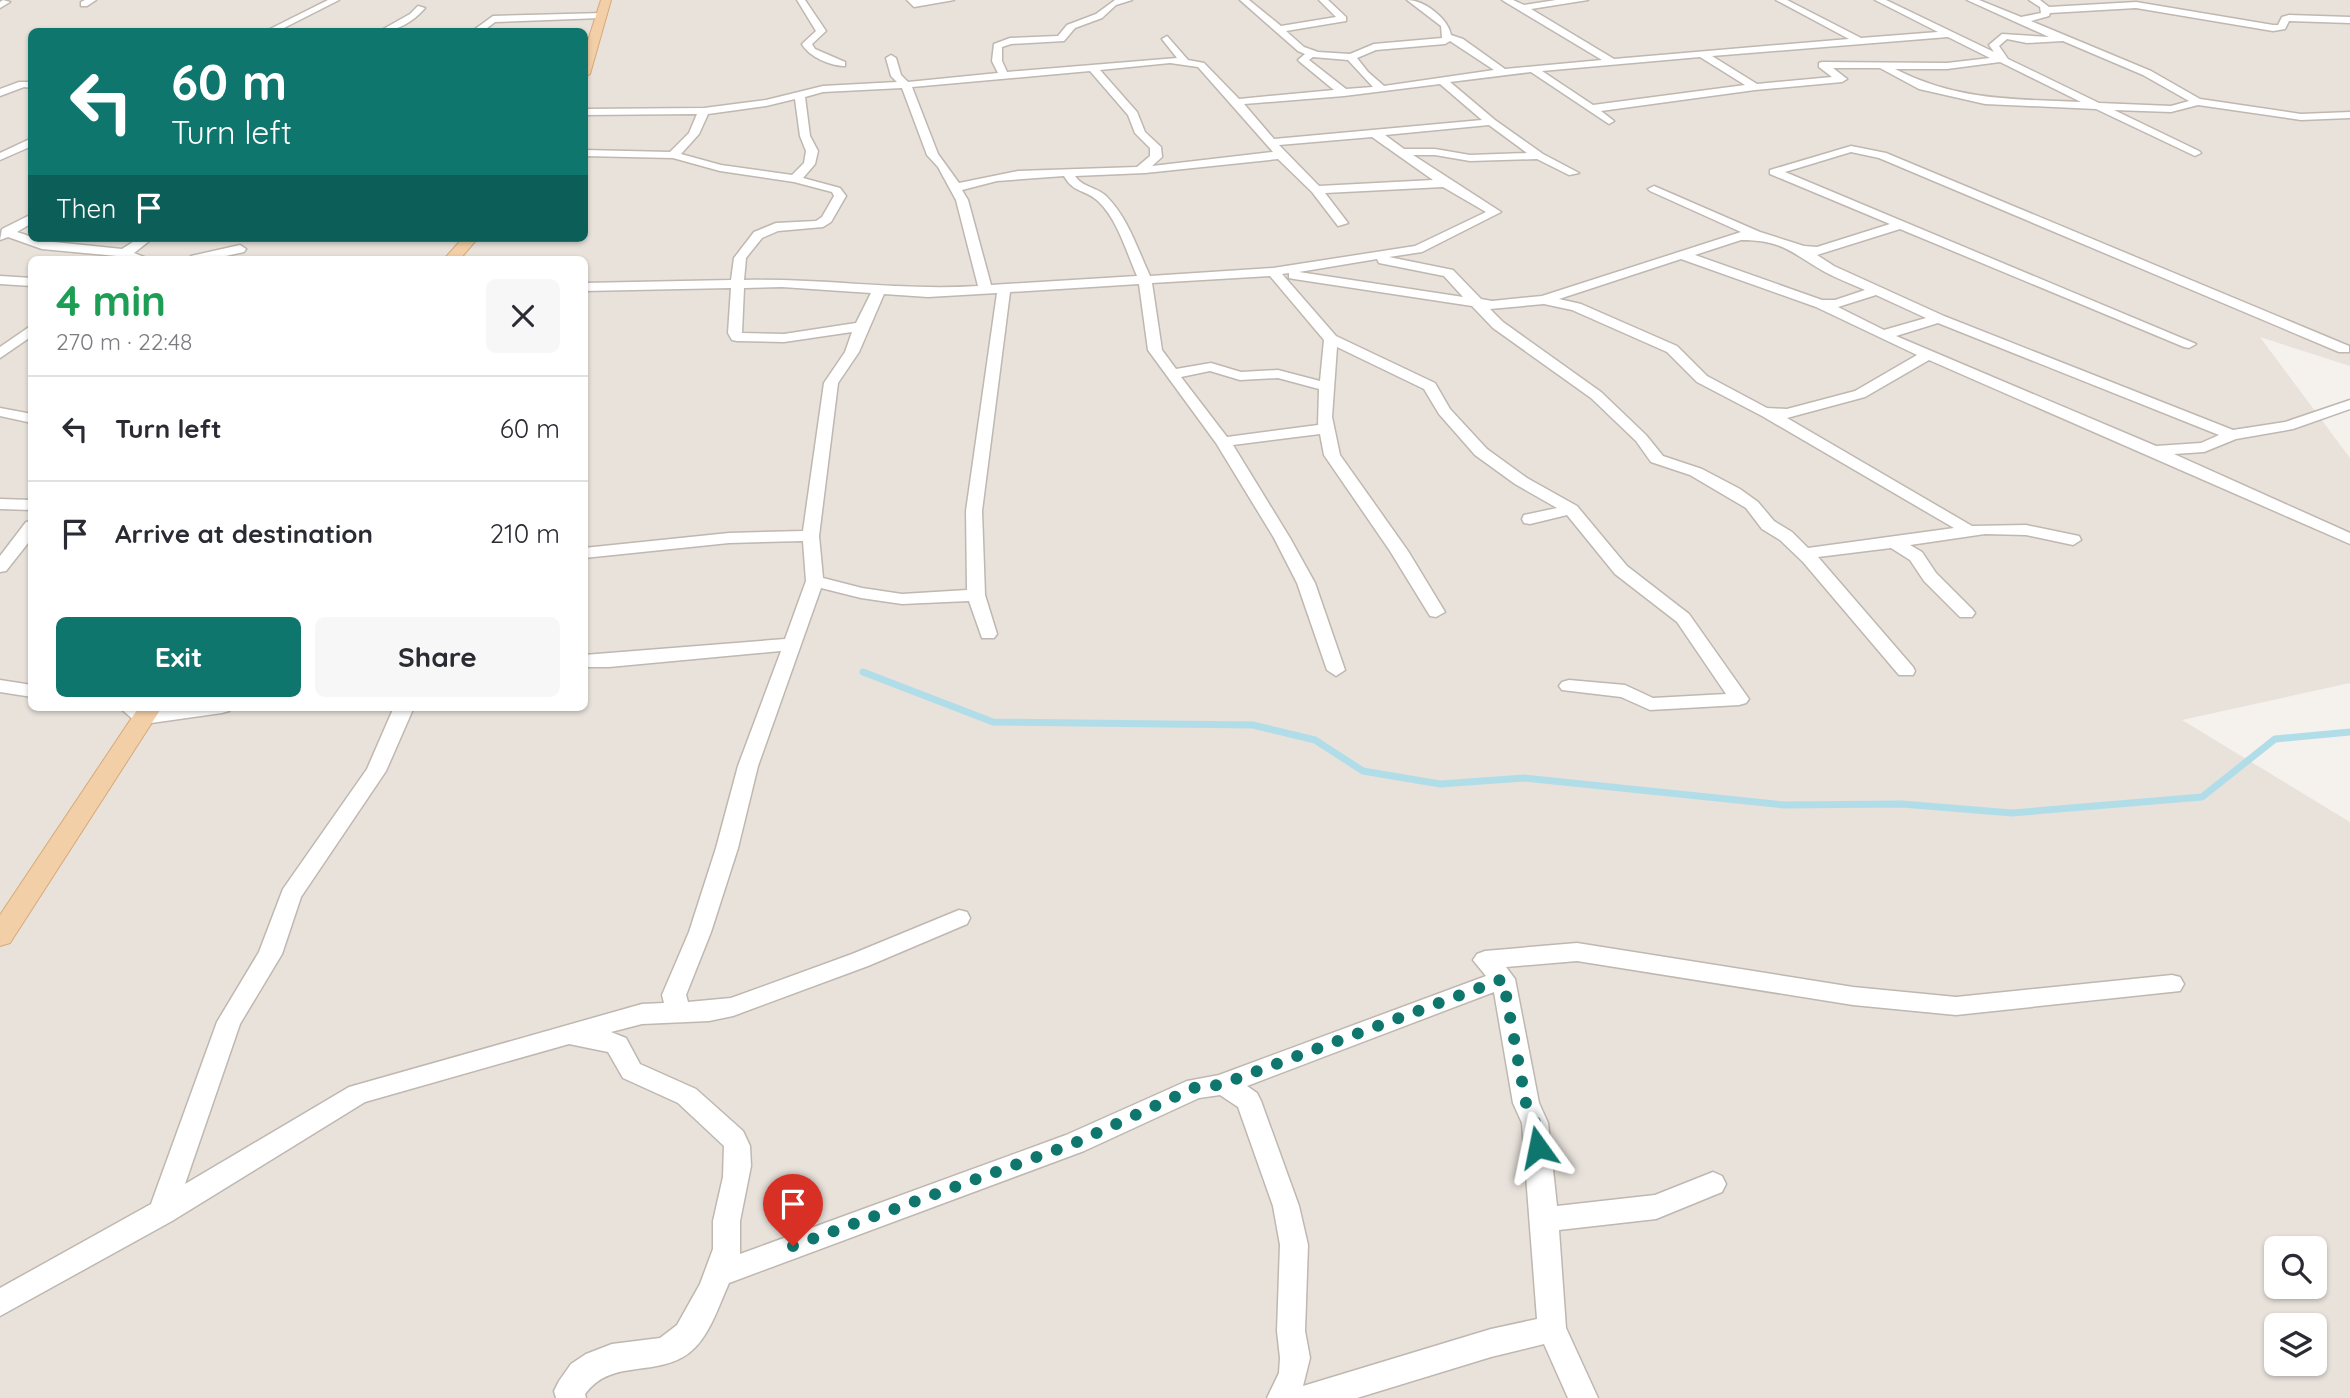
<!DOCTYPE html>
<html lang="en">
<head>
<meta charset="utf-8">
<style>
  body { margin:0; font-family:Quicksand,sans-serif; background:#f7f7f7; color:#2b2b33; height:100vh; display:flex; flex-direction:column; font-size:26px; white-space:nowrap }
  * { box-sizing:border-box; margin:0 }
  p { font-size:23px; color:#7c7c81 }
  .icon { flex:none; width:38px; height:38px; fill:none; stroke:currentColor; stroke-width:2; stroke-linecap:round; stroke-linejoin:round }
  .map { position:relative; flex:1; overflow:hidden }
  .details { position:absolute; left:28px; top:256px; width:560px; height:455px; display:flex; flex-direction:column; background:#fff; border-radius:10px; box-shadow:0 2px 5px #0004 }
  .details>* { flex:none }
  .hud { position:absolute; left:28px; top:28px; width:560px; height:214px; border-radius:10px; box-shadow:0 2px 5px #0004; background:#0f766e; color:#fff; overflow:hidden }
  .controls { position:absolute; left:2264px; top:1236px; display:grid; gap:14px }
  .controls a { display:grid; place-items:center; width:63px; height:63px; border-radius:10px; background:#fff; box-shadow:0 2px 5px #0004; font-size:35px }
  .pin { position:absolute; display:grid; place-items:center; width:60px; height:60px; color:#fff; margin:-72px -30px; border-radius:50% 50% 50% 0; rotate:-45deg; box-shadow:0 0 7px #0007 }
  .pin .icon { rotate:45deg }
  .me { position:absolute; width:77px; margin:-38px; rotate:348deg; stroke-linejoin:round; filter:drop-shadow(0 0 5px #0008) }
  .turn { display:flex; align-items:center; gap:24px; height:147px; padding:0 28px; font-size:32px }
  .turn .icon { width:91px; height:91px; stroke-width:2.5 }
  .turn b { display:block; font-size:49px; line-height:60px }
  .then { display:flex; align-items:center; height:66px; padding:0 28px; background:#0003; gap:14px; font-size:26px }
  .round { display:grid; place-items:center; flex:none; width:74px; height:74px; border-radius:10px; background:#f7f7f7 }
  .headline { display:flex; align-items:center; justify-content:space-between; height:119px; padding:0 28px }
  h1 { font-size:42px; font-weight:700; line-height:52px; color:#1e9e55 }
  .action { display:flex; gap:14px; margin-top:auto; padding:14px 28px }
  .action a { flex:1; height:80px; border-radius:10px; background:#0f766e; color:#fff; font-size:28px; font-weight:700; line-height:80px; text-align:center }
  .action a+a { background:#f7f7f7; color:#2b2b33 }
  ul { padding:0; list-style:none }
  li { display:flex; align-items:center; gap:21px; height:105px; padding:0 28px; border-top:2px solid #e1e1e2 }
  li div { flex:1 }
  li b { display:block; font-size:26px }
  li em { font-style:normal }
  .map>svg:first-child { display:block }
  .residential { fill:#e8e2db; fill-rule:evenodd }
  .lines { fill:none; stroke-linecap:round; stroke-linejoin:round }
  .stream { stroke:#b1dde9; stroke-width:7 }
  .minor-casing { stroke:#bfb7b0; stroke-width:3 }
  .major-casing { stroke:#d7a978; stroke-width:2 }
  .minor { fill:#fff; fill-rule:evenodd }
  .major { fill:#f3cfa7; fill-rule:evenodd }
  .route { stroke:#0f766e; stroke-width:12; stroke-dasharray:0 21.6 }
</style>
</head>
<body>
<div class="map">
<svg width="2350" height="1398" viewBox="0 0 2350 1398">
  <rect width="100%" height="100%" fill="#f5f1ed"/>
  <path class="residential" d="M0,0H2350V366L2260,337L2350,458V683L2182,720L2350,822V1398H0ZM32,32H584V238H32ZM32,259H584V707H32ZM2277,1248H2315V1286H2277ZM2277,1325H2315V1363H2277Z"/>
  <g class="lines">
    <path class="stream" d="M863,672L993,722L1253,725L1315,740L1363,771L1440,784L1524,778L1784,805L1902,804L2012,813L2202,797L2275,739L2350,732"/>
    <g class="minor-casing">
      <g id="minor">
        <path d="M3,0L10,2L0,8V2Z"/>
        <path d="M85,0H96L87,6H81V2Z"/>
        <path d="M328,0H339L276,32H264Z"/>
        <path d="M797,0H805L826,31L812,44L815,49L845,62V66C831,66 809,57 802,44L816,31Z"/>
        <path d="M907,0H954L914,7Z"/>
        <path d="M1115,0H1132L1116,5L1102,18L1075,28L1064,41L1011,44L1002,47V61L1007,72L1177,58L1162,39L1167,36L1188,60L1204,63L1239,99L1334,90L1300,62L1298,60L1305,54L1298,51L1240,0H1249L1281,26L1336,17L1319,0H1328L1346,17V21L1286,31L1304,47L1318,52L1350,54L1374,44L1442,38L1441,26L1407,0C1424,0 1448,18 1451,35L1463,39L1505,69L1602,60L1502,0H1513L1524,5L1556,0H1588L1531,9L1614,59L1849,39L1776,0H1787L1861,38L1938,32L1875,0H1886L1994,52L1989,45L2002,34L2049,37L1967,0H1979L2021,17L2041,13L2040,7L2029,0H2040L2049,7L2136,2L2273,25H2278L2282,17L2289,15L2350,17V23L2289,21L2285,29L2273,31L2136,8L2050,13L2049,16L2031,21L2151,71L2200,99L2301,114L2350,112V118L2301,120L2198,105L2171,112L2114,110L2199,151L2201,153L2195,156L2096,109L1985,104L1919,89L1880,68H1833L1847,79L1842,82L1755,90L1601,111L1614,121L1609,124L1531,72L1450,82L1495,120L1543,154L1579,173L1569,175L1537,159L1470,161L1435,155H1413L1501,212L1422,252L1389,257L1453,270L1481,299L1492,301L1542,296L1741,232L1650,191L1648,189L1654,186L1760,232L1804,246L1817,247L1890,224L1770,174V170L1851,146L1886,153L2349,346V352H2339L1879,158L1851,152L1785,172L2196,344L2189,348L2184,347L1900,229L1817,255L1834,266L1944,316L2233,430L2285,422L2350,400V409L2293,429L2236,439L2204,452L2174,454L2350,533V544L1929,360L1865,397L1787,418L1972,526L2026,525L2079,536L2081,540L2073,545L2026,535L1985,534L1910,545L1922,552L1936,573L1972,609L1975,613L1972,617H1960L1924,581L1910,560L1891,548L1818,557L1913,667L1915,671L1913,675H1899L1803,562L1780,540L1762,529L1746,508L1690,475L1651,462L1636,441L1591,398L1493,328L1472,306L1294,279L1289,278V273L1282,274L1336,336L1435,383L1450,409L1487,449L1527,478L1577,506L1627,566L1689,614L1749,699L1746,703L1739,705L1650,710L1621,697L1562,690L1559,686L1562,682L1569,680L1625,685L1653,698L1726,694L1677,622L1615,574L1567,515L1530,524L1524,523L1522,519L1524,515L1557,508L1515,484L1475,455L1439,414L1424,389L1337,347L1332,417L1340,455L1408,551L1445,612L1436,617L1430,616L1390,551L1324,455L1320,434L1233,445L1290,538L1315,583L1345,670L1336,676L1327,670L1297,583L1274,538L1216,443L1148,350L1139,284L1010,292L982,511L985,595L997,634L994,638H982L969,601L902,604L861,598L821,588L758,766L738,848L711,932L686,995L688,1002L731,998L852,954L959,910L967,912L970,918L967,924L868,966L733,1016L709,1021L642,1024L611,1032L626,1038L640,1064L696,1089L743,1131L750,1146L751,1166L740,1221V1254L1066,1135L1187,1081L1219,1075L1486,976L1473,960L1477,954L1485,951L1577,943L1853,987L1956,997L2172,975L2180,977L2184,984L2180,991L1956,1015L1853,1005L1577,961L1506,967L1515,979L1539,1103L1548,1123L1557,1206L1655,1195L1713,1172L1722,1176L1726,1184L1722,1192L1656,1219L1559,1230L1566,1328L1598,1398H1568L1544,1344L1491,1357L1357,1398H1267L1279,1373L1280,1358L1277,1331L1280,1245L1273,1206L1238,1107L1220,1095L1199,1098L1084,1151L729,1283C718,1307 708,1343 683,1357C649,1376 610,1360 585,1394L586,1398H556L554,1391L559,1381L571,1364L586,1354L612,1344L660,1338L677,1325L700,1284L713,1249V1221L723,1177L724,1146L678,1103L623,1078L608,1052L569,1044L365,1102L172,1221L0,1316V1288L151,1204L217,1022L259,952L283,889L367,769L394,707H414L386,771L301,897L282,954L240,1024L185,1184L349,1087L642,1004L664,1003L662,995L689,932L716,848L738,766L781,651L609,667H584V655L785,639L806,581L803,541L729,543L584,558V548L729,533L803,531L824,383L845,352L852,332L784,342L737,341L732,340L728,333L731,288L584,291V283L731,280L734,258L754,232L776,223L816,221L822,217L834,196L832,192L794,182L720,171L673,158L584,156V150L670,152L689,133L697,114L584,115V109L704,108L766,100L823,86L897,82L891,76L886,58L891,55L896,58L901,75L908,82L998,73L992,61L994,44L1010,38L1058,36L1067,25L1096,14ZM1948,37L1990,58L1947,63L1822,62L1819,63V67L1832,77L1757,84L1712,56ZM2007,39L2027,43L2063,41L2143,75L2189,101L2171,106L2099,103L2008,59L1999,46ZM1450,41L1494,70L1384,86L1368,72L1357,58L1376,50L1445,44ZM1313,57L1348,60L1373,87L1346,89L1309,60ZM1700,57L1745,85L1593,105L1542,71ZM2000,62L2081,102C2013,99 1958,101 1895,69H1947ZM1170,63L1198,67L1273,152L1152,166L1162,157L1161,147L1145,132L1137,112L1100,70ZM1090,71L1128,115L1135,133L1150,148V156L1137,167L1018,171L959,183L938,154L912,87ZM1440,84L1482,120L1274,139L1244,104L1344,96ZM902,88L927,155L938,167L956,200L978,286C900,291 822,278 744,280L746,258L762,238L778,231L823,227L831,222L846,196L840,188L803,178L815,164L818,151L810,136L805,97L823,92ZM795,99L800,136L806,151L804,163L792,175L721,165L681,154L699,134L708,114L766,106ZM1489,125L1527,153L1470,155L1435,149H1404L1385,135ZM1372,137L1433,180L1319,186L1279,145ZM1278,159L1312,192L1338,226L1348,223L1325,193L1443,187L1486,212L1415,246L1273,268L1150,276C1137,248 1128,218 1107,197C1098,187 1083,188 1075,176L1145,173ZM1064,176C1074,194 1086,189 1099,202C1118,221 1126,251 1137,276L991,285L968,200L962,190L997,181ZM1741,240C1784,240 1791,253 1825,272C1838,279 1852,284 1865,290L1835,300H1822L1695,255ZM1377,259L1379,263L1444,276L1463,297L1299,272ZM1681,259L1816,307L1917,355L1855,391L1787,409L1767,408L1707,376L1677,346L1581,304L1559,299ZM1270,276L1324,340L1320,381L1278,370L1241,372L1211,363L1176,369L1162,350L1152,283ZM782,287L871,293L856,323L784,334L742,333L744,288ZM997,293L966,511L967,590L902,594L862,588L823,578L819,536L838,383L859,352L884,294L928,297ZM1876,295L1926,318L1884,330L1838,307ZM1544,304L1572,310L1667,352L1697,382L1762,416L1954,528L1808,548L1792,532L1774,521L1758,502L1740,489L1702,469L1663,456L1646,435L1601,392L1503,322L1490,309ZM1938,323L2219,435L2201,443L2156,446L1896,336ZM1210,371L1240,380L1278,378L1319,389L1318,425L1227,437L1181,377ZM1494,992L1513,1103L1522,1123L1537,1319L1491,1329L1303,1386L1310,1358L1305,1331L1308,1245L1299,1206L1261,1101L1257,1093L1247,1086Z"/>
        <path d="M418,6L425,8C413,22 396,32 378,32L410,14Z"/>
        <path d="M604,13L606,15L601,18L495,22L482,32H471L493,16Z"/>
        <path d="M19,82H32V88L24,87L0,96V89Z"/>
        <path d="M32,138V146L0,160V153Z"/>
        <path d="M32,214V223L17,232L44,241L122,249L139,238H153L134,253L149,259L42,249L8,237L0,240L2,229Z"/>
        <path d="M240,245L246,249L244,252L212,259H189L191,256Z"/>
        <path d="M0,276L32,278V286L0,284Z"/>
        <path d="M32,325V336L0,358V347Z"/>
        <path d="M0,408L32,414V423L0,416Z"/>
        <path d="M0,499L32,500V510L0,509Z"/>
        <path d="M32,521V538L6,571L0,572V556L26,522Z"/>
        <path d="M0,680L32,685V697L0,692Z"/>
        <path d="M119,707H142L148,711L177,707H232L229,711L222,713L144,724L137,723Z"/>
      </g>
    </g>
    <g class="major-casing">
      <g id="major">
        <path d="M601,0H611L590,74L584,77V53Z"/>
        <path d="M463,238H478L460,259H444Z"/>
        <path d="M139,707H162L10,943L0,946V915Z"/>
      </g>
    </g>
    <use href="#minor" class="minor"/>
    <use href="#major" class="major"/>
  </g>
  <g class="lines">
    <path class="route" d="M793,1246L1075,1143L1196,1087L1220,1085L1503,979L1526,1103L1535,1122L1538,1147"/>
  </g>
</svg>
<div class="controls">
<a><svg class="icon" aria-label="search" viewBox="0 0 24 24"><circle cx="10" cy="10" r="6"/><path d="M15 15l6 6"/></svg></a>
<a><svg class="icon" aria-label="layers" viewBox="0 0 24 24"><path d="M12 4l9 5-9 5-9-5zM3 14l9 5 9-5"/></svg></a>
</div>
<div class="pin" style="left:793px;top:1246px;background:#d93025"><svg class="icon" aria-label="arrive" viewBox="0 0 24 24"><path d="M6 21V4h12l-3 4 3 4H6"/></svg></div>
<svg class="me" style="left:1538px;top:1147px" viewBox="-20 -20 40 40"><path d="M0-17L14 15 0 8-14 15z" fill="#0f766e" stroke="#fff" stroke-width="4"/></svg>
<div class="hud">
<div class="turn"><svg class="icon" aria-label="left" viewBox="0 0 24 24"><path d="M17 20v-9H6M10 6l-5 5 5 5"/></svg><div><b>60 m</b>Turn left</div></div>
<div class="then">Then<svg class="icon" aria-label="arrive" viewBox="0 0 24 24"><path d="M6 21V4h12l-3 4 3 4H6"/></svg></div>
</div>
<section class="details">
<div class="headline"><div><h1>4 min</h1><p>270 m · 22:48</p></div><a class="round"><svg class="icon" aria-label="close" viewBox="0 0 24 24"><path d="M6 6l12 12M18 6L6 18"/></svg></a></div>
<ul>
<li><svg class="icon" aria-label="left" viewBox="0 0 24 24"><path d="M17 20v-9H6M10 6l-5 5 5 5"/></svg><div><b>Turn left</b></div><em>60 m</em></li>
<li><svg class="icon" aria-label="arrive" viewBox="0 0 24 24"><path d="M6 21V4h12l-3 4 3 4H6"/></svg><div><b>Arrive at destination</b></div><em>210 m</em></li>
</ul>
<div class="action"><a>Exit</a><a>Share</a></div>
</section>
</div>
</body>
</html>
